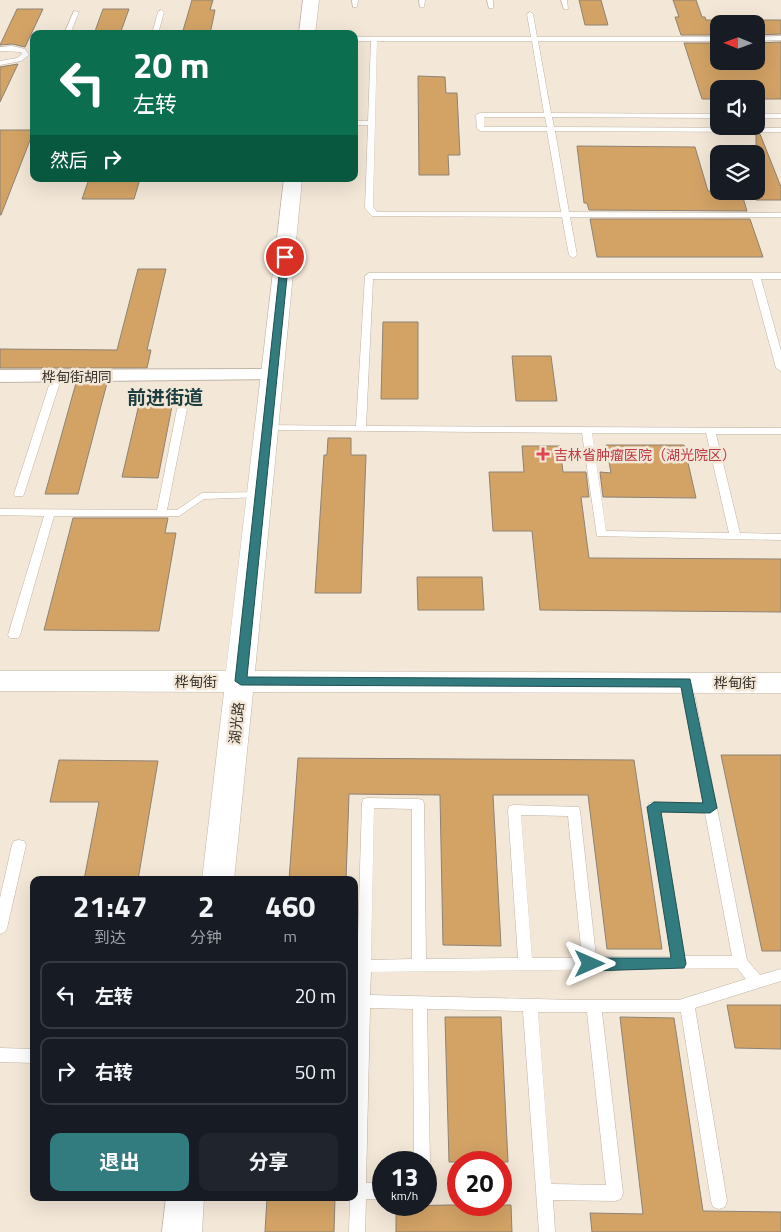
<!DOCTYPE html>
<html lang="zh">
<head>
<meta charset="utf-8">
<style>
  body { margin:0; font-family:"Titillium Web","Noto Sans SC",sans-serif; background:#20242c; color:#f1f3f6; height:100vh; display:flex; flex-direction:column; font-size:19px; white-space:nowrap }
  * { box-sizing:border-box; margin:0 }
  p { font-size:16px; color:#9ea1a6 }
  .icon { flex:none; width:28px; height:28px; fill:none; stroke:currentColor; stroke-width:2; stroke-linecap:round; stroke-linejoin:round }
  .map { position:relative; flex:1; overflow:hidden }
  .drawer { position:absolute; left:30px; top:876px; width:328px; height:325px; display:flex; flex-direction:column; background:#171b24; border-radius:10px; box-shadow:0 5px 20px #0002 }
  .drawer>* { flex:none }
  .hud { position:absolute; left:30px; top:30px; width:328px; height:152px; border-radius:10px; box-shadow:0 5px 20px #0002; background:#0b6e4f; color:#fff; overflow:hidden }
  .needle { width:32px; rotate:271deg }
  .controls { position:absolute; left:710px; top:15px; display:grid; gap:10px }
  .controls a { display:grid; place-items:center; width:55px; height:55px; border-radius:10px; background:#171b24; box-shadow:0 5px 20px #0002; font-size:25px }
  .speed { position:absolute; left:372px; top:1151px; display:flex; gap:10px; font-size:25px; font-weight:700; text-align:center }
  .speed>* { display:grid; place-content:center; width:65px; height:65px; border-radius:50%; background:#171b24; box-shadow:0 5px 20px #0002; line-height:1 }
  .speed small { font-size:12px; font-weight:400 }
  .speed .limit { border:8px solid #d22; background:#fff; color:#111 }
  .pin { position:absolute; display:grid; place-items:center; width:42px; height:42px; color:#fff; margin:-21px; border:2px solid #fff; border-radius:50%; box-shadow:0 1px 5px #0007 }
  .me { position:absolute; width:55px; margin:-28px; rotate:90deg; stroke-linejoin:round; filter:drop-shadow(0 0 4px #0008) }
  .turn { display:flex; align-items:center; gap:18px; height:105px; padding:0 20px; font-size:22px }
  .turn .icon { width:65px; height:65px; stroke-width:2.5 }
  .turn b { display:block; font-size:35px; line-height:42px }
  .then { display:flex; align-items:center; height:48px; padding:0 20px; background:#0003; gap:10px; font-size:19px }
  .eta { display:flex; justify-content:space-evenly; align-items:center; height:85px; text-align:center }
  .eta b { font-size:30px; font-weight:700; line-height:35px }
  .action { display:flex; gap:10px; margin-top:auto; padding:10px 20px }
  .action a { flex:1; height:58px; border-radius:10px; background:#327b7f; color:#fff; font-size:20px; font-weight:700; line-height:58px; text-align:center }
  .action a+a { background:#20242c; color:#f1f3f6 }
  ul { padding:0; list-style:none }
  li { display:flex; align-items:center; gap:15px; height:68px; margin:0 10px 8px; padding:0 10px; border:2px solid #363941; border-radius:10px }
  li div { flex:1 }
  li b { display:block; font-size:19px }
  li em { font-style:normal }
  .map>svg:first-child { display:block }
  .building { fill:#d3a366; stroke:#8e8275 }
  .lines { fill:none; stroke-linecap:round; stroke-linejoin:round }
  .lane-casing { stroke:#c0b4a5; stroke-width:1 }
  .street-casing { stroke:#c0b4a5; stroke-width:2 }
  .secondary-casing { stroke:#c0b4a5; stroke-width:1 }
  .lane { fill:#fff; fill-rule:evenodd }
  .street { fill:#fff; fill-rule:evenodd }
  .secondary { fill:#fff; fill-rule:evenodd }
  .route { fill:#327b7f; stroke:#205053 }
  .health-dot { fill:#e0444e; stroke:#f3e7d7; stroke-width:2 }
  .labels { text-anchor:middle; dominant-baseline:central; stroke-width:5; stroke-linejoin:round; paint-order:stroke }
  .street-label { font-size:14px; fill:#3b3630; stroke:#f3e7d7 }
  .health-label { font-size:14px; fill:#be3a42; stroke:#f3e7d7; text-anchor:start }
  .district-label { font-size:19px; font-weight:bold; fill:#1c3e40; stroke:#f3e7d7 }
</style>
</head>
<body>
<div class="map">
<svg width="781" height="1232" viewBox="0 0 781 1232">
  <rect width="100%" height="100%" fill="#f3e7d7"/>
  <g class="building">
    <path d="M192,0H213L210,10H215L210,34H182Z"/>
    <path d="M579,0H601L608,25H585Z"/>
    <path d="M673,0H696L702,17H705L706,20H719V35H681L675,17H679Z"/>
    <path d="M17,9H43L25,47L12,44L0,45Z"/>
    <path d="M103,9H129L120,34H94Z"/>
    <path d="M756,20H781V34L756,35Z"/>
    <path d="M781,42V99H756V89H719V99H702L684,43H719V61H756V43Z"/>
    <path d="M18,64L0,102V67Z"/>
    <path d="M418,76L445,77L446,93H457L460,155H448L449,175H419Z"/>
    <path d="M0,130H34L1,215H0Z"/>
    <path d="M756,134H760L781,187V200H756Z"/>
    <path d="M577,146L695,147L708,191H741L747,211L589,210L587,203H584Z"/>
    <path d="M89,179H140L134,199H82Z"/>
    <path d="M590,219H750L763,257H597Z"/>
    <path d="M138,269H166L147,350H151L147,368H0V349L117,350Z"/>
    <path d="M383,322H418V399H381Z"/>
    <path d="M512,356H551L557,401H516Z"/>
    <path d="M76,383H107L78,494H45Z"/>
    <path d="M140,400L173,401L158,478L122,477Z"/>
    <path d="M328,438H351V455H366L361,593H315L324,455H327Z"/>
    <path d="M606,445H684L696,498L603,497L600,472L611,473Z"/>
    <path d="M522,446H560L563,472H586L589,497H581L589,558L781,559V612L540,610L532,531H493L489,472H524Z"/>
    <path d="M73,518H168L165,533H176L159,631L44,630Z"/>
    <path d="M417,577H482L484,610H418Z"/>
    <path d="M721,755H781V951H762Z"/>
    <path d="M298,758L634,760L662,949H607L588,795H493L501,946L443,945L440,795L349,794L346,880H289Z"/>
    <path d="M59,760L158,761L138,880H84L99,802H50Z"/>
    <path d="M727,1005H781V1049L735,1048Z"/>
    <path d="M445,1017H501L508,1162H449Z"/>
    <path d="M620,1017L674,1018L703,1211L781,1212V1232H592L590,1213L643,1214Z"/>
    <path d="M267,1198H335L334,1232H265Z"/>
    <path d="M449,1205H511L512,1232H396V1206Z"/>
  </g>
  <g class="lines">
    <g class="lane-casing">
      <g id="lane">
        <path d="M352,0H358L357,7H353Z"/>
        <path d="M419,0H425L424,7H420Z"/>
        <path d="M487,0H493V8H489Z"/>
        <path d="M561,0H567L568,9H564Z"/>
        <path d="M161,10L164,12L158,34H152L158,12Z"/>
        <path d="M74,11L79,12L70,34H64Z"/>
        <path d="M530,12L533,14L537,37H719V41H538L551,113L719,114V118L552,117L554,127L781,128V132L555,131L569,212L781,213V217H570L577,255L573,258L569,255L562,217L372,216L365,208L368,125H354V121H368L371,41H354V37H531L527,14ZM377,41H532L544,113H480L476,115L477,129L481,131H547L561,212H377L373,207ZM484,117H545L547,127H484Z"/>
        <path d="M781,36V40L756,41V37Z"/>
        <path d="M12,46L25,49L29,55L21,61L0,65V61L17,58L22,54L21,52L0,51V47Z"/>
        <rect x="756" y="114" width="25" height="4"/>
        <path d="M369,273H781V279H761L781,351V371L776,368L752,279H373L366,426L781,428V434H716L740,533L781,534V540L597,536L582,433L265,430L263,428L268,425L356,426L365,276ZM592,433H706L729,533L606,531Z"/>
        <path d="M57,373L62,376L24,494L23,496H15L14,494L52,376Z"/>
        <path d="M182,406L187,409L167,510H177L202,493L260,492L264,493L265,495L264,497L204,499L179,516H54L20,635L18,638H10L8,635L44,516L0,515V509L157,510L177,409Z"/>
        <path d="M686,678L690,679L692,682L747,960L760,975L781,969V981L695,1008L727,1201L725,1207L719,1209L713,1207L711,1201L681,1012H602L623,1193L621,1199L615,1201L553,1200L555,1232H539L523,1011L427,1009L430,1162L426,1168V1162H414L413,1009L370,1008L366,1183H384V1199H366L365,1232H349L350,1198H354V1068L362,803L363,799L368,798L418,799L423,800L424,804L426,959L518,958L508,810L509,806L514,805L579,807L580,811L596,957H671L648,807L649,803L654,802L703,803L680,682L682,679ZM374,808L412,809V959L371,960ZM661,812L705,813L732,956H685ZM521,815L568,816L582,958H532ZM737,968L746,979L679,1000H575L370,995L371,972ZM538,1012H587L606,1185L551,1184Z"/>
        <path d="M19,840L24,841L26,845L7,928L5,932L0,934V898L12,845L14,841Z"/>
        <path d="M0,1048L34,1049V1063L0,1062Z"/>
      </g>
    </g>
    <g class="street-casing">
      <path id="street" d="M274,369L281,371L283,375L281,379L0,382V370Z"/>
    </g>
    <g class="secondary-casing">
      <g id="secondary">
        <path d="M303,0H319L315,34H299Z"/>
        <path d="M284,179H302L255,671L781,673V693L253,692L234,880H202L224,692L0,691V671H226Z"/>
        <path d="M166,1198H204L202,1232H162Z"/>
      </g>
    </g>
    <use href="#lane" class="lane"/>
    <use href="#street" class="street"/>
    <use href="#secondary" class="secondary"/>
  </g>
  <path class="route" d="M285,255L289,257L247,677L690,679L717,808L710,813L661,812L686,964L684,968L590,971L585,969L583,964L585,960L590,958H671L647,807L654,802L703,803L681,687L241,685L235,681L281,257Z"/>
  <path class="health-dot" d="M540.5 446.5h5v5h5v5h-5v5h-5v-5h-5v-5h5z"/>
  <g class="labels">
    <g class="street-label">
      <text x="77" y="376">桦甸街胡同</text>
      <text x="196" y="681">桦甸街</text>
      <text x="735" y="682">桦甸街</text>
      <text transform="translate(236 723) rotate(-84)">湖光路</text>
    </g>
    <g class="health-label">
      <text x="554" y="454">吉林省肿瘤医院（湖光院区）</text>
    </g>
    <g class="district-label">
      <text x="165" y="396">前进街道</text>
    </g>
  </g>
</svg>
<div class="controls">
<a><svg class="needle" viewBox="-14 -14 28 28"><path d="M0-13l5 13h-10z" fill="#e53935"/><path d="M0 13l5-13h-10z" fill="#9ea1a6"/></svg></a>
<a><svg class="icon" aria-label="sound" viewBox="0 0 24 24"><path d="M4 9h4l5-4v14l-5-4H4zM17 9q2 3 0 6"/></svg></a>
<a><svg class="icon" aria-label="layers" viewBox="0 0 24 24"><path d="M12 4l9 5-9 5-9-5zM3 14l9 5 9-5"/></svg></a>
</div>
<div class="speed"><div>13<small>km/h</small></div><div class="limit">20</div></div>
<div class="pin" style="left:285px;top:257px;background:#d93025"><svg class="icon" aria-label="arrive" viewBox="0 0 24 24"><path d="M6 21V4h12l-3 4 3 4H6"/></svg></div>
<svg class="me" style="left:590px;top:964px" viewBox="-20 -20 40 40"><path d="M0-17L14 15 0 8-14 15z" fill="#327b7f" stroke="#fff" stroke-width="4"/></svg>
<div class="hud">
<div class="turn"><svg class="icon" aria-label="left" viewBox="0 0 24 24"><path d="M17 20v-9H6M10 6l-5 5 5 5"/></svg><div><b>20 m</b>左转</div></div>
<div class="then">然后<svg class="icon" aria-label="right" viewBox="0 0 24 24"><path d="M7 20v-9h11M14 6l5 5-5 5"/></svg></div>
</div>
<section class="drawer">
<div class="eta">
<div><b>21:47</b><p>到达</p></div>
<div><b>2</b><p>分钟</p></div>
<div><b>460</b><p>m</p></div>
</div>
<ul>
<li><svg class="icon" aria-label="left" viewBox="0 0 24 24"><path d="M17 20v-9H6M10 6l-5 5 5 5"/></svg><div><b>左转</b></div><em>20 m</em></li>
<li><svg class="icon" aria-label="right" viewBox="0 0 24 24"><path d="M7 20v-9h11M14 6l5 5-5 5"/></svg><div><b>右转</b></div><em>50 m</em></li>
</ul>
<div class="action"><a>退出</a><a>分享</a></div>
</section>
</div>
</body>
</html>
